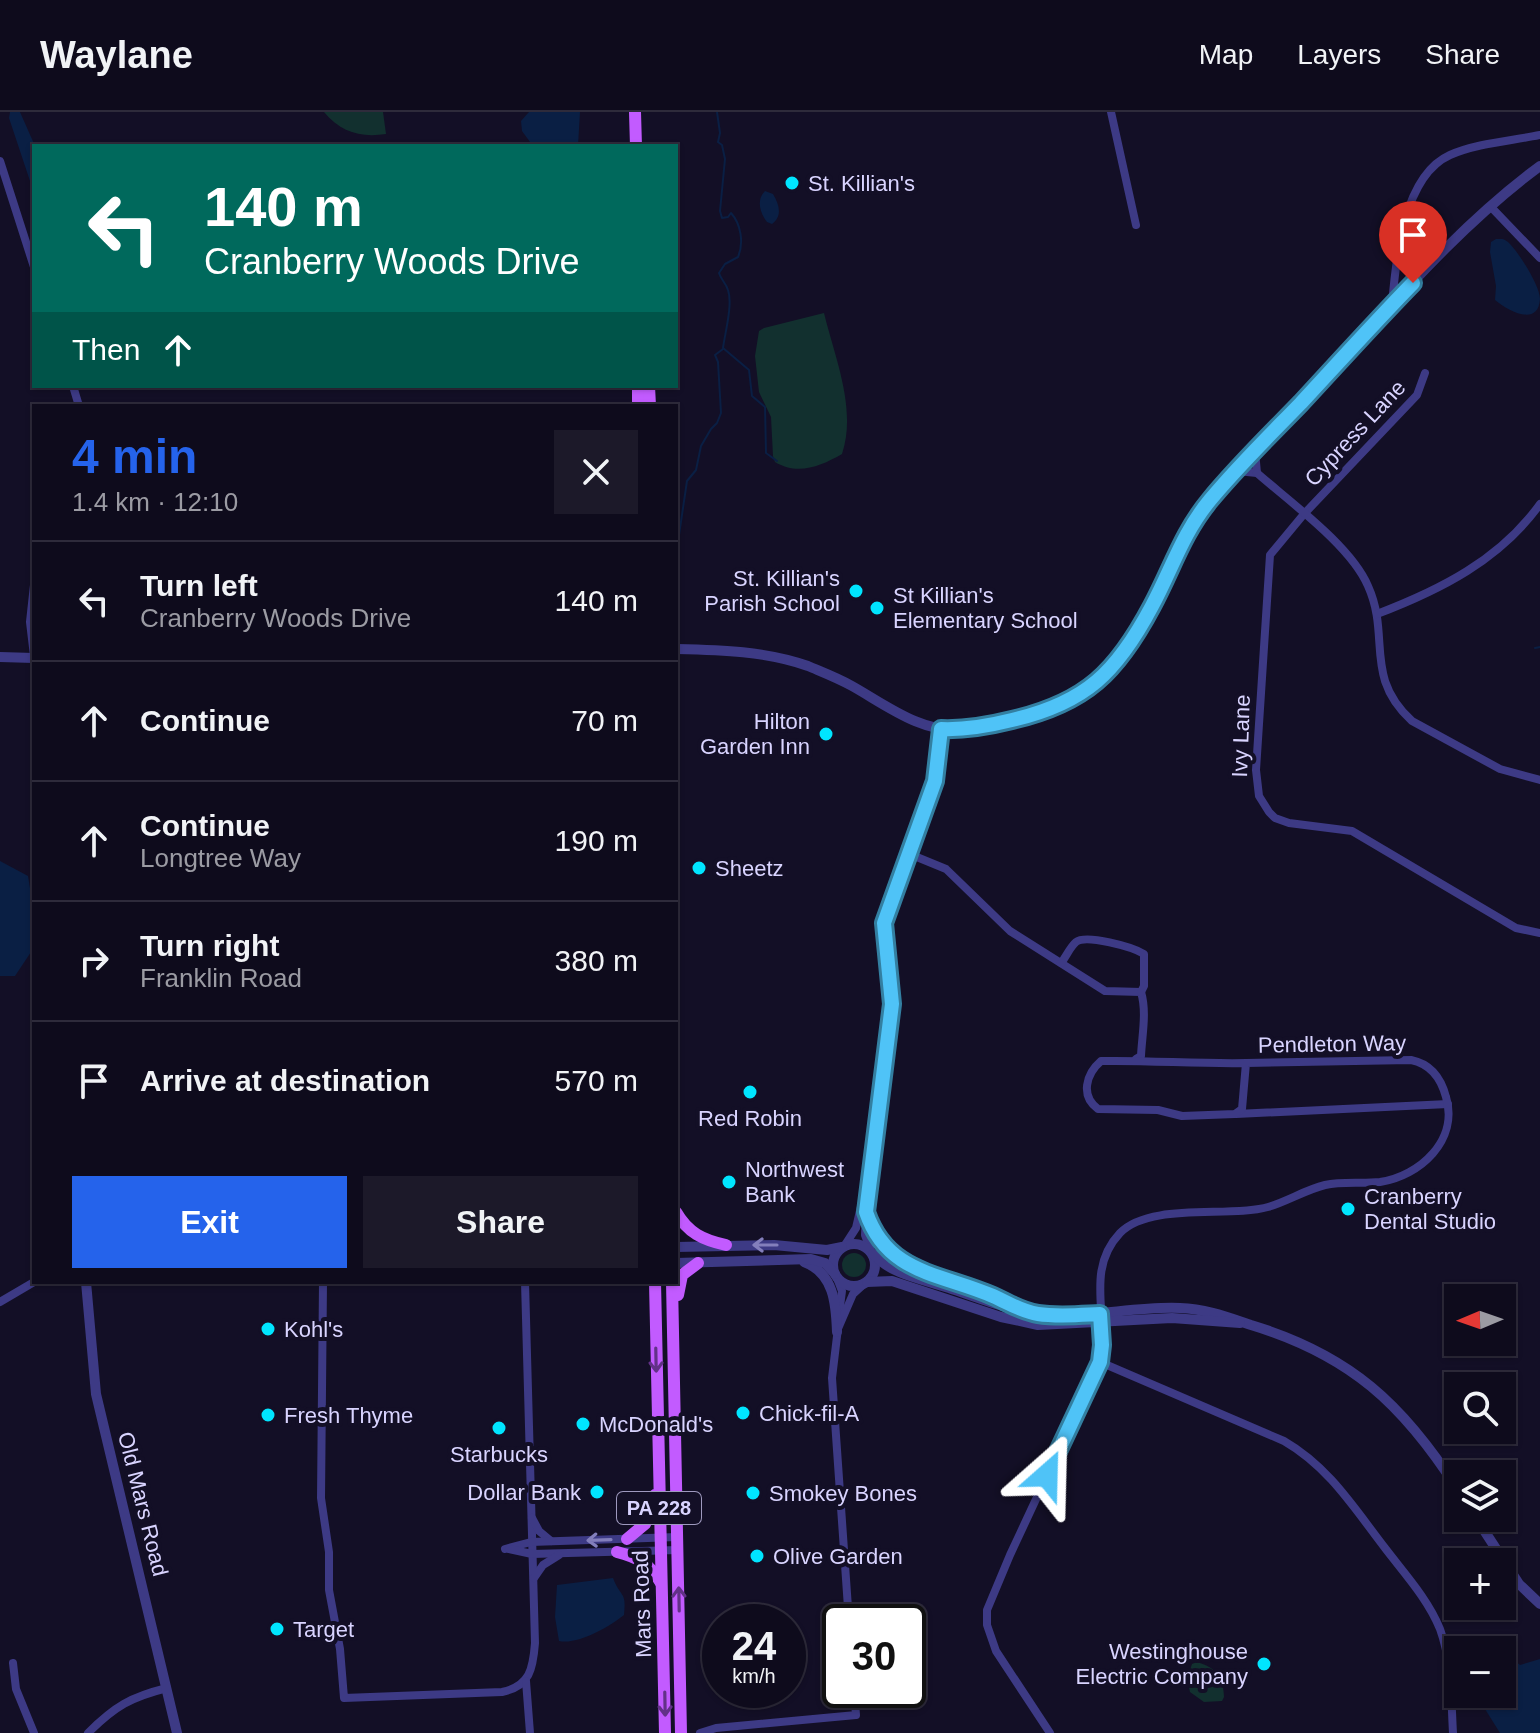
<!DOCTYPE html>
<html lang="en">
<head>
<meta charset="utf-8">
<style>
  body { margin:0; font-family:Helvetica,sans-serif; background:#1c1929; color:#f1f3f6; height:100vh; display:flex; flex-direction:column; font-size:30px; white-space:nowrap }
  * { box-sizing:border-box; margin:0 }
  p { font-size:26px; color:#9b9ba3 }
  .icon { flex:none; width:44px; height:44px; fill:none; stroke:currentColor; stroke-width:2; stroke-linecap:round; stroke-linejoin:round }
  .map { position:relative; flex:1; overflow:hidden }
  .drawer { position:absolute; left:32px; top:292px; width:646px; height:880px; display:flex; flex-direction:column; background:#0e0b1c; border-radius:0px; box-shadow:0 2px 6px #0004,0 0 0 2px #2e2b3b }
  .drawer>* { flex:none }
  .banner { position:absolute; left:32px; top:32px; width:646px; height:244px; border-radius:0px; box-shadow:0 2px 6px #0004,0 0 0 2px #2e2b3b; background:#00695c; color:#fff; overflow:hidden }
  .needle { width:52px; rotate:268deg }
  .fabs { position:absolute; left:1444px; top:1172px; display:grid; gap:16px }
  .fabs a { display:grid; place-items:center; width:72px; height:72px; border-radius:0px; background:#0e0b1c; box-shadow:0 2px 6px #0004,0 0 0 2px #2e2b3b; font-size:40px }
  .speed { position:absolute; left:702px; top:1492px; display:flex; gap:16px; font-size:40px; font-weight:700; text-align:center }
  .speed>* { display:grid; place-content:center; width:104px; height:104px; border-radius:50%; background:#0e0b1c; box-shadow:0 2px 6px #0004,0 0 0 2px #2e2b3b; line-height:1 }
  .speed small { font-size:20px; font-weight:400 }
  .speed .limit { border:4px solid #111; border-radius:12px; background:#fff; color:#111 }
  .pin { position:absolute; display:grid; place-items:center; width:68px; height:68px; color:#fff; margin:-82px -34px; border-radius:50% 50% 50% 0; rotate:-45deg; box-shadow:0 0 8px #0007 }
  .pin .icon { rotate:45deg }
  .me { position:absolute; width:88px; margin:-44px; rotate:25deg; stroke-linejoin:round; filter:drop-shadow(0 0 6px #0008) }
  .turn { display:flex; align-items:center; gap:28px; height:168px; padding:0 40px; font-size:36px }
  .turn .icon { width:104px; height:104px; stroke-width:2.5 }
  .turn b { display:block; font-size:56px; line-height:68px }
  .then { display:flex; align-items:center; height:76px; padding:0 40px; background:#0003; gap:16px; font-size:30px }
  .round { display:grid; place-items:center; flex:none; width:84px; height:84px; border-radius:0px; background:#1c1929 }
  .head { display:flex; align-items:center; justify-content:space-between; height:136px; padding:0 40px }
  h1 { font-size:48px; font-weight:700; line-height:60px; color:#2563eb }
  .button { display:flex; gap:16px; margin-top:auto; padding:16px 40px }
  .button a { flex:1; height:92px; border-radius:0px; background:#2563eb; color:#fff; font-size:32px; font-weight:700; line-height:92px; text-align:center }
  .button a+a { background:#1c1929; color:#f1f3f6 }
  ul { padding:0; list-style:none }
  li { display:flex; align-items:center; gap:24px; height:120px; padding:0 40px; border-top:2px solid #2e2b3b }
  li div { flex:1 }
  li b { display:block; font-size:30px }
  li em { font-style:normal }
  header { display:flex; align-items:center; gap:48px; box-sizing:border-box; height:112px; padding:0 40px; background:#0e0b1c; border-bottom:2px solid #2e2b3b }
  header strong { font-size:38px }
  nav { display:flex; gap:44px; margin-inline-start:auto; font-size:28px }
  .map>svg:first-child { display:block }
  .green { fill:#12302f }
  .water { fill:#0a1f44 }
  .lines { fill:none; stroke-linecap:round; stroke-linejoin:round }
  .stream { stroke:#0a1f44; stroke-width:2 }
  .minor { stroke:#3d3a85; stroke-width:8 }
  .tertiary { stroke:#3d3a85; stroke-width:10 }
  .primary { stroke:#c25bff; stroke-width:12 }
  .oneway { stroke:#837fbc }
  .oneway2 { stroke:#623188 }
  .route-casing { stroke:#337fa1; stroke-width:20 }
  .route { stroke:#4fc3f7; stroke-width:14 }
  .poi-dot { fill:#00e5ff; stroke:#130f26; stroke-width:3 }
  .labels { text-anchor:middle; dominant-baseline:central; stroke-width:8; stroke-linejoin:round; paint-order:stroke }
  .shield { fill:#130f26; stroke:#9e99be; stroke-width:2 }
  .shield-label { font-size:20px; font-weight:bold; fill:#d9d4ff }
  .poi-label { font-size:22px; fill:#d9d4ff; stroke:#130f26; text-anchor:start }
  .street-label { font-size:22px; fill:#d9d4ff; stroke:#130f26 }
</style>
</head>
<body>
<header>
<strong>Waylane</strong>
<nav><a>Map</a><a>Layers</a><a>Share</a></nav>
</header>
<div class="map">
<svg width="1540" height="1621" viewBox="0 0 1540 1621">
  <rect width="100%" height="100%" fill="#130f26"/>
  <g class="green">
    <path d="M324,0H383L386,22C360,26 341,20 324,0Z"/>
    <path d="M824,201C835,246 857,297 842,342C821,354 798,364 775,350L773,344L771,305L759,280L755,244L759,219L764,216Z"/>
    <circle cx="854" cy="1153" r="12"/>
    <path d="M1197,1550C1217,1556 1223,1565 1224,1585L1222,1589L1204,1590L1190,1580L1187,1567L1192,1552Z"/>
  </g>
  <g class="water">
    <path d="M10,0H20L35,34L34,81L9,6Z"/>
    <path d="M529,0H580L578,34H533L522,19L521,9Z"/>
    <path d="M765,79L773,82C779,92 783,104 772,112L767,110C760,101 756,88 765,79Z"/>
    <path d="M1496,127C1502,127 1503,126 1508,130C1518,139 1540,174 1540,187C1538,216 1507,198 1495,188L1496,174L1490,140L1491,130Z"/>
    <path d="M0,749L28,764L32,788L31,840L15,864H0Z"/>
    <path d="M613,1466C620,1485 627,1479 624,1503C609,1515 578,1533 559,1529L555,1505L557,1473Z"/>
    <path d="M1502,1539L1520,1553L1540,1547V1621H1500L1485,1597L1487,1582H1502Z"/>
  </g>
  <g class="lines">
    <g class="stream">
      <path d="M717,0L720,21L718,30L722,33L725,47L720,99L722,106L728,105L731,101C741,112 744,131 738,145L725,152L719,161C721,168 726,171 728,178C733,192 725,221 723,236L749,258L752,284L765,295L766,341L777,349"/>
      <path d="M679,423L687,369L696,358L701,334L711,317L717,311L721,301L718,250L715,243L723,237"/>
      <path d="M1535,536L1540,535"/>
    </g>
    <g class="minor">
      <path d="M1111,0L1136,113"/>
      <path d="M0,49L34,155"/>
      <path d="M1491,95L1540,146"/>
      <path d="M1392,192C1396,147 1403,64 1450,43C1477,31 1511,29 1540,23"/>
      <path d="M1425,261L1417,283L1304,402L1270,443L1256,658L1259,684L1269,700L1275,706L1289,711L1352,719L1516,816L1540,821"/>
      <path d="M73,274L79,294"/>
      <path d="M1237,359L1257,361L1255,339"/>
      <path d="M1257,361C1290,390 1351,434 1368,474C1391,525 1363,564 1412,609L1500,657L1540,668"/>
      <path d="M34,473L30,510L34,544"/>
      <path d="M1377,502C1440,478 1500,448 1540,392"/>
      <path d="M907,741L946,757L1010,819L1105,879L1141,880C1147,900 1142,923 1141,944L1136,947"/>
      <path d="M1061,851C1066,845 1070,835 1076,830C1086,822 1133,835 1144,842V874L1141,880"/>
      <path d="M1236,1002L1448,992"/>
      <path d="M866,1101L865,1123L871,1139"/>
      <path d="M845,1133L856,1116L870,1056L889,937L892,892L884,820L885,803L935,669L941,617"/>
      <path d="M837,1166L842,1179L839,1202"/>
      <path d="M323,1170L321,1386L329,1440V1478L340,1537L344,1586L502,1580C530,1574 533,1557 535,1531L525,1170"/>
      <path d="M0,1190L34,1170"/>
      <path d="M838,1216L832,1266L849,1510"/>
      <path d="M837,1219L853,1182L864,1172"/>
      <path d="M1100,1250L1284,1329C1329,1355 1354,1396 1385,1436C1404,1461 1428,1487 1440,1517C1452,1550 1451,1587 1453,1621"/>
      <path d="M532,1406L539,1419L551,1429"/>
      <path d="M505,1437L531,1430L677,1425"/>
      <path d="M509,1437L532,1442L678,1438"/>
      <path d="M534,1466L543,1453L559,1443"/>
      <path d="M13,1551L16,1577L34,1621"/>
      <path d="M526,1569L530,1621"/>
      <path d="M88,1621C115,1594 131,1585 167,1576"/>
      <path d="M700,1621L716,1616L856,1603L854,1578"/>
      <path d="M1050,1621L996,1539L987,1513V1498L1010,1443L1100,1250C1110,1206 1084,1159 1120,1121C1150,1090 1229,1106 1268,1095C1288,1089 1305,1078 1325,1073C1343,1069 1362,1072 1380,1070C1420,1064 1459,1028 1446,985C1441,966 1431,952 1411,948L1246,951L1242,997L1235,1002L1182,1004L1158,998L1098,997C1080,984 1086,962 1101,949C1149,948 1197,952 1246,951"/>
    </g>
    <g class="tertiary">
      <path d="M676,537C720,538 766,539 808,554C822,560 838,566 852,574C886,593 921,621 963,618C1006,614 1060,602 1093,573C1119,551 1139,521 1154,491C1167,464 1176,435 1194,409C1228,360 1275,318 1316,275C1387,199 1456,116 1540,54"/>
      <path d="M0,545L34,546"/>
      <path d="M866,1100C881,1143 907,1154 947,1168"/>
      <circle cx="854" cy="1153" r="21"/>
      <path d="M676,1135L774,1133L827,1138L842,1135"/>
      <path d="M873,1142C892,1163 922,1167 949,1176C982,1187 1017,1202 1054,1203C1096,1205 1138,1194 1180,1196C1206,1197 1227,1205 1251,1213C1350,1243 1403,1292 1458,1378"/>
      <path d="M804,1150C834,1161 836,1192 837,1220"/>
      <path d="M676,1151L811,1147L825,1151L835,1162"/>
      <path d="M86,1170L96,1282L177,1621"/>
      <path d="M867,1170L892,1169L1001,1205L1038,1213L1172,1206L1240,1211"/>
      <path d="M1476,1406L1519,1472L1540,1492"/>
    </g>
    <g class="primary">
      <path d="M635,0L636,34"/>
      <path d="M638,274V294"/>
      <path d="M649,274L650,294"/>
      <path d="M676,1100C688,1121 703,1128 726,1133"/>
      <path d="M655,1170L665,1621"/>
      <path d="M672,1170L681,1621"/>
      <path d="M678,1183L682,1163L698,1151"/>
      <path d="M627,1427L645,1412L655,1383"/>
      <path d="M617,1440C637,1445 650,1452 661,1471"/>
    </g>
  </g>
  <defs><path id="oneway-shaft" d="M-6 0H5M1.5-3L5.5 0L1.5 3" fill="none" stroke-width="1.6" stroke-linecap="round" stroke-linejoin="round" transform="scale(2)"/></defs>
  <g class="oneway">
    <use href="#oneway-shaft" transform="translate(765 1133) rotate(-180)"/>
    <use href="#oneway-shaft" transform="translate(599 1428) rotate(178)"/>
  </g>
  <g class="oneway2">
    <use href="#oneway-shaft" transform="translate(656 1248) rotate(89)"/>
    <use href="#oneway-shaft" transform="translate(679 1487) rotate(-91)"/>
    <use href="#oneway-shaft" transform="translate(665 1592) rotate(89)"/>
  </g>
  <g class="lines">
    <g class="route-casing">
      <path id="route" d="M1047,1363L1100,1250L1102,1233L1100,1202C1079,1203 1058,1205 1038,1202C1020,1199 1009,1191 993,1184C940,1161 887,1162 866,1100L892,892L884,811L935,669L941,617C965,618 988,614 1012,608C1086,591 1117,560 1152,494C1172,457 1182,422 1210,388C1238,354 1270,323 1301,291C1338,251 1375,210 1413,171"/>
    </g>
    <use href="#route" class="route"/>
  </g>
  <g class="poi-dot">
    <circle cx="792" cy="71" r="8"/>
    <circle cx="856" cy="479" r="8"/>
    <circle cx="877" cy="496" r="8"/>
    <circle cx="826" cy="622" r="8"/>
    <circle cx="699" cy="756" r="8"/>
    <circle cx="750" cy="980" r="8"/>
    <circle cx="729" cy="1070" r="8"/>
    <circle cx="1348" cy="1097" r="8"/>
    <circle cx="268" cy="1217" r="8"/>
    <circle cx="743" cy="1301" r="8"/>
    <circle cx="268" cy="1303" r="8"/>
    <circle cx="583" cy="1312" r="8"/>
    <circle cx="499" cy="1316" r="8"/>
    <circle cx="597" cy="1380" r="8"/>
    <circle cx="753" cy="1381" r="8"/>
    <circle cx="757" cy="1444" r="8"/>
    <circle cx="277" cy="1517" r="8"/>
    <circle cx="1264" cy="1552" r="8"/>
  </g>
  <g class="labels">
    <rect class="shield" x="617" y="1380" width="84" height="32" rx="6"/>
    <g class="shield-label">
      <text x="659" y="1396">PA 228</text>
    </g>
    <g class="poi-label">
      <text x="808" y="71">St. Killian's</text>
      <text x="840" y="466" text-anchor="end">St. Killian's<tspan x="840" dy="25">Parish School</tspan></text>
      <text x="893" y="483">St Killian's<tspan x="893" dy="25">Elementary School</tspan></text>
      <text x="810" y="609" text-anchor="end">Hilton<tspan x="810" dy="25">Garden Inn</tspan></text>
      <text x="715" y="756">Sheetz</text>
      <text x="750" y="1006" text-anchor="middle">Red Robin</text>
      <text x="745" y="1057">Northwest<tspan x="745" dy="25">Bank</tspan></text>
      <text x="1364" y="1084">Cranberry<tspan x="1364" dy="25">Dental Studio</tspan></text>
      <text x="284" y="1217">Kohl's</text>
      <text x="759" y="1301">Chick-fil-A</text>
      <text x="284" y="1303">Fresh Thyme</text>
      <text x="599" y="1312">McDonald's</text>
      <text x="499" y="1342" text-anchor="middle">Starbucks</text>
      <text x="581" y="1380" text-anchor="end">Dollar Bank</text>
      <text x="769" y="1381">Smokey Bones</text>
      <text x="773" y="1444">Olive Garden</text>
      <text x="293" y="1517">Target</text>
      <text x="1248" y="1539" text-anchor="end">Westinghouse<tspan x="1248" dy="25">Electric Company</tspan></text>
    </g>
    <g class="street-label">
      <text transform="translate(1355 321) rotate(-47)">Cypress Lane</text>
      <text transform="translate(1241 624) rotate(-88)">Ivy Lane</text>
      <text transform="translate(1332 932) rotate(-1)">Pendleton Way</text>
      <text transform="translate(143 1392) rotate(76)">Old Mars Road</text>
      <text transform="translate(642 1492) rotate(-92)">Mars Road</text>
    </g>
  </g>
</svg>
<div class="fabs">
<a><svg class="needle" viewBox="-14 -14 28 28"><path d="M0-13l5 13h-10z" fill="#e53935"/><path d="M0 13l5-13h-10z" fill="#9b9ba3"/></svg></a>
<a><svg class="icon" aria-label="search" viewBox="0 0 24 24"><circle cx="10" cy="10" r="6"/><path d="M15 15l6 6"/></svg></a>
<a><svg class="icon" aria-label="layers" viewBox="0 0 24 24"><path d="M12 4l9 5-9 5-9-5zM3 14l9 5 9-5"/></svg></a>
<a>+</a>
<a>−</a>
</div>
<div class="speed"><div>24<small>km/h</small></div><div class="limit">30</div></div>
<div class="pin" style="left:1413px;top:171px;background:#d93025"><svg class="icon" aria-label="arrive" viewBox="0 0 24 24"><path d="M6 21V4h12l-3 4 3 4H6"/></svg></div>
<svg class="me" style="left:1047px;top:1363px" viewBox="-20 -20 40 40"><path d="M0-17L14 15 0 8-14 15z" fill="#4fc3f7" stroke="#fff" stroke-width="4"/></svg>
<div class="banner">
<div class="turn"><svg class="icon" aria-label="left" viewBox="0 0 24 24"><path d="M17 20v-9H6M10 6l-5 5 5 5"/></svg><div><b>140 m</b>Cranberry Woods Drive</div></div>
<div class="then">Then<svg class="icon" aria-label="ahead" viewBox="0 0 24 24"><path d="M12 20V5M6 11l6-6 6 6"/></svg></div>
</div>
<section class="drawer">
<div class="head"><div><h1>4 min</h1><p>1.4 km · 12:10</p></div><a class="round"><svg class="icon" aria-label="close" viewBox="0 0 24 24"><path d="M6 6l12 12M18 6L6 18"/></svg></a></div>
<ul>
<li><svg class="icon" aria-label="left" viewBox="0 0 24 24"><path d="M17 20v-9H6M10 6l-5 5 5 5"/></svg><div><b>Turn left</b><p>Cranberry Woods Drive</p></div><em>140 m</em></li>
<li><svg class="icon" aria-label="ahead" viewBox="0 0 24 24"><path d="M12 20V5M6 11l6-6 6 6"/></svg><div><b>Continue</b></div><em>70 m</em></li>
<li><svg class="icon" aria-label="ahead" viewBox="0 0 24 24"><path d="M12 20V5M6 11l6-6 6 6"/></svg><div><b>Continue</b><p>Longtree Way</p></div><em>190 m</em></li>
<li><svg class="icon" aria-label="right" viewBox="0 0 24 24"><path d="M7 20v-9h11M14 6l5 5-5 5"/></svg><div><b>Turn right</b><p>Franklin Road</p></div><em>380 m</em></li>
<li><svg class="icon" aria-label="arrive" viewBox="0 0 24 24"><path d="M6 21V4h12l-3 4 3 4H6"/></svg><div><b>Arrive at destination</b></div><em>570 m</em></li>
</ul>
<div class="button"><a>Exit</a><a>Share</a></div>
</section>
</div>
</body>
</html>
